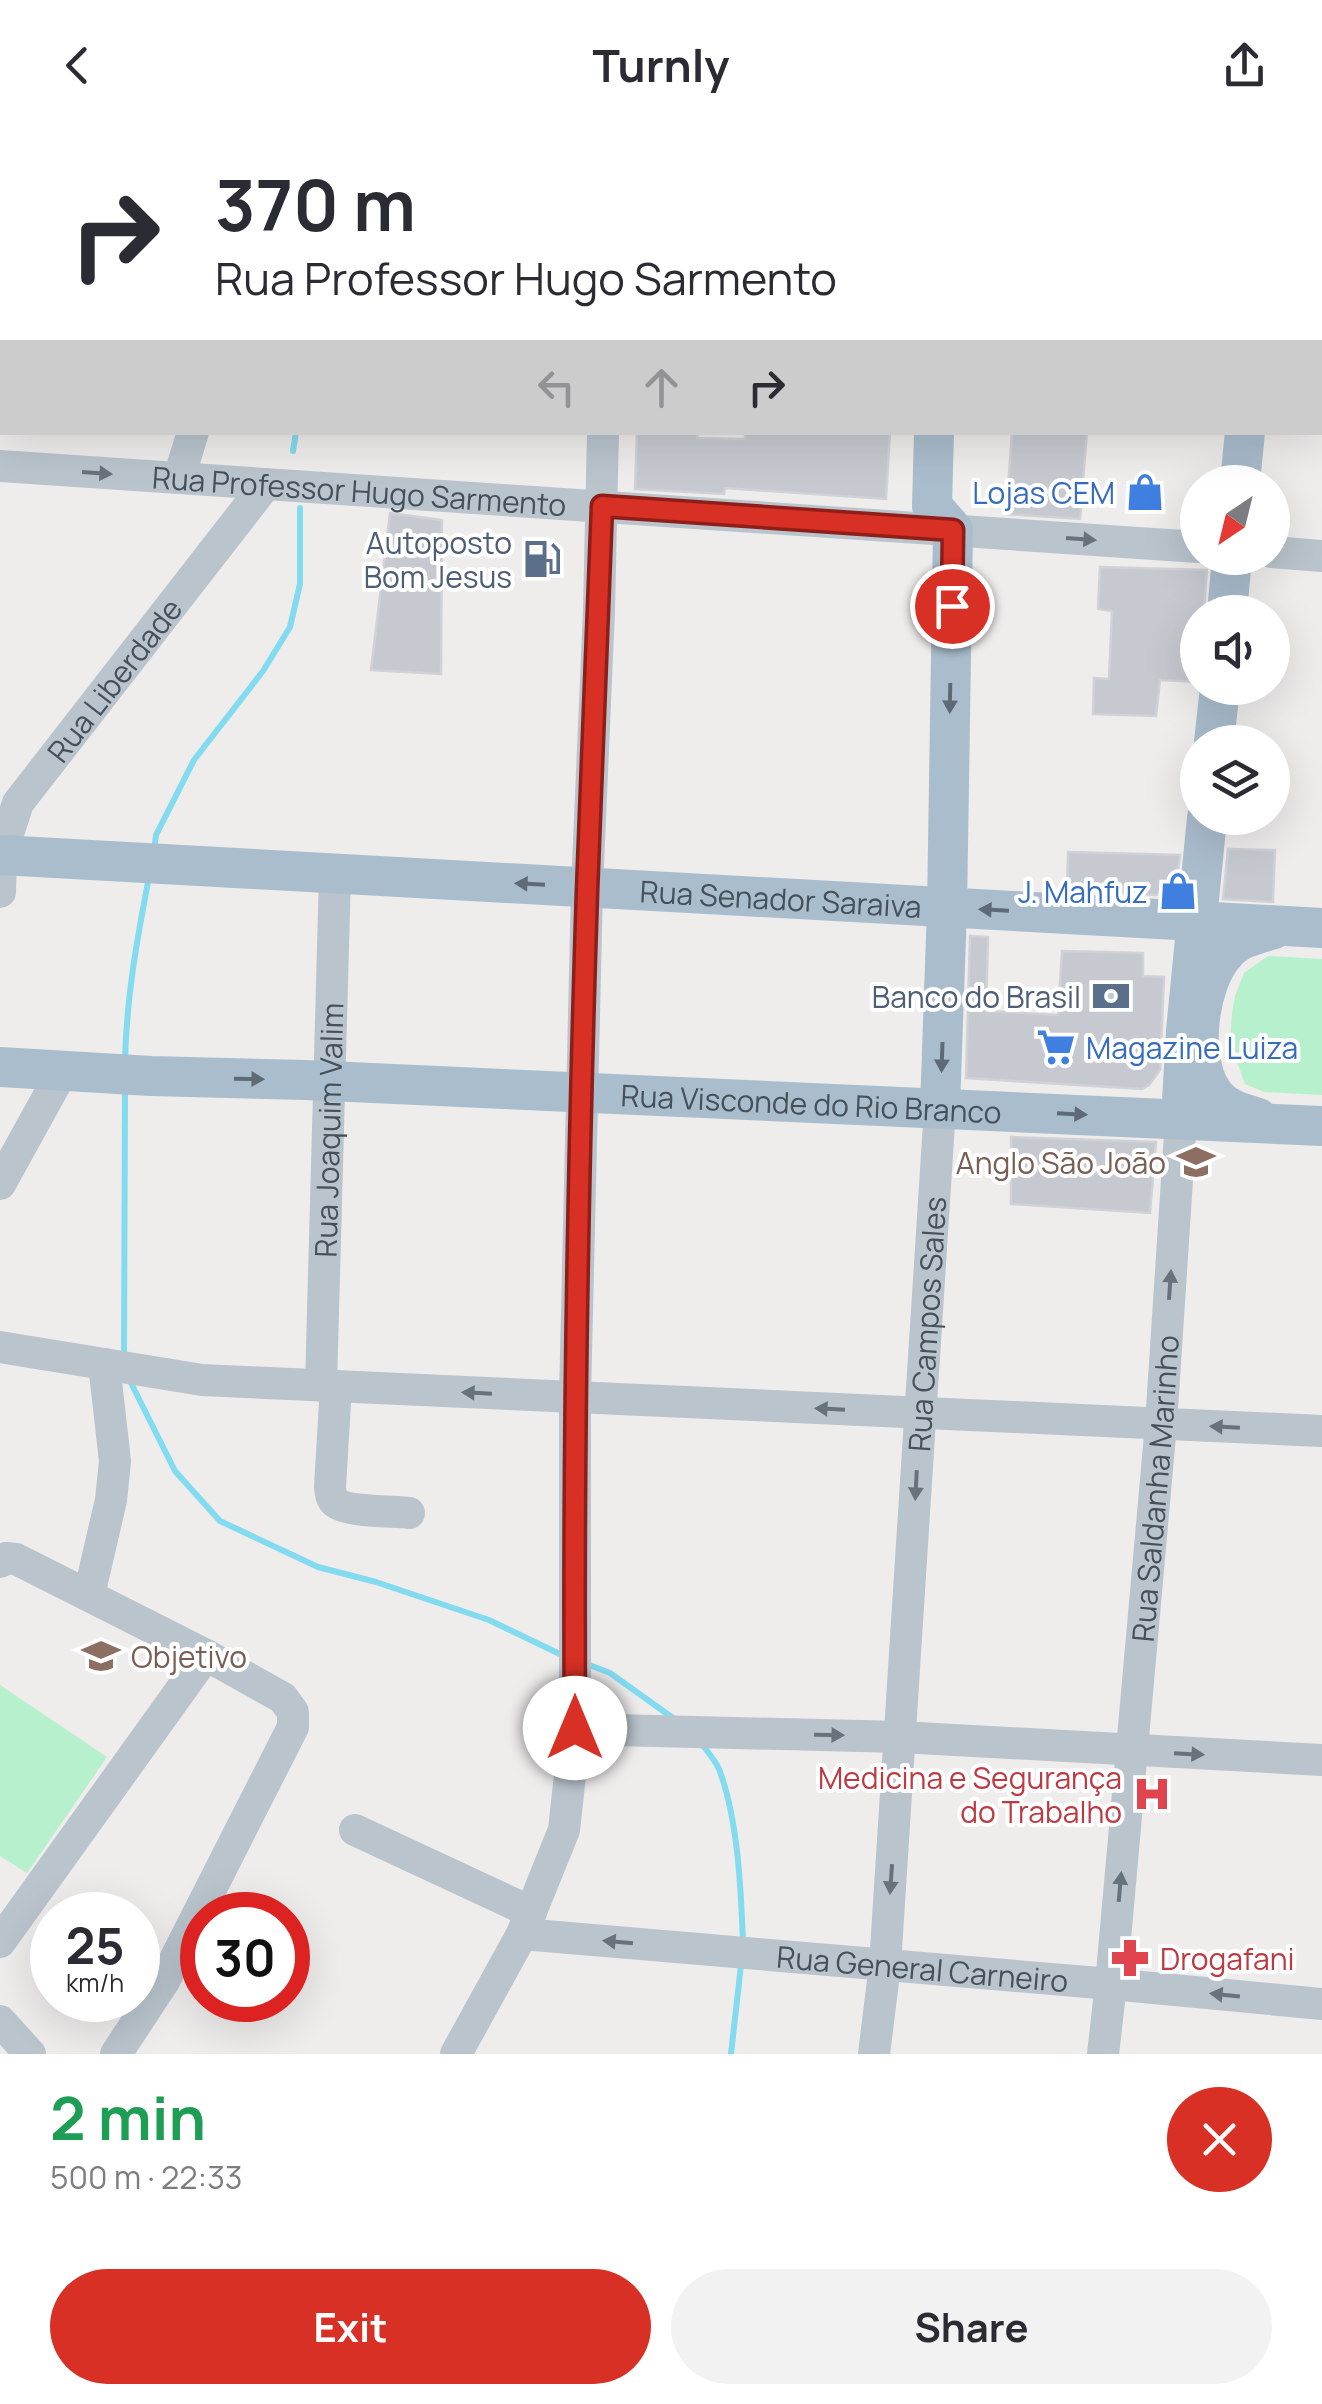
<!DOCTYPE html>
<html lang="en">
<head>
<meta charset="utf-8">
<style>
  body { margin:0; font-family:Manrope,sans-serif; background:#f2f2f3; color:#2b2b33; height:100vh; display:flex; flex-direction:column; font-size:38px; white-space:nowrap }
  * { box-sizing:border-box; margin:0 }
  p { font-size:32px; color:#7c7c81 }
  .icon { flex:none; width:55px; height:55px; fill:none; stroke:currentColor; stroke-width:2; stroke-linecap:round; stroke-linejoin:round }
  .map { position:relative; height:1924px; overflow:hidden }
  .panel { display:flex; flex-direction:column; background:#fff; flex:1 }
  .panel>* { flex:none }
  .hud { position:absolute; left:0px; top:0px; width:1322px; height:305px; box-shadow:0 10px 40px #0002; background:#fff; color:#2b2b33; overflow:hidden }
  .needle { width:65px; rotate:215deg }
  .controls { position:absolute; left:1180px; top:335px; display:grid; gap:20px }
  .controls a { display:grid; place-items:center; width:110px; height:110px; border-radius:50%; background:#fff; box-shadow:0 10px 40px #0002; font-size:50px }
  .speed { position:absolute; left:30px; top:1762px; display:flex; gap:20px; font-size:50px; font-weight:700; text-align:center }
  .speed>* { display:grid; place-content:center; width:130px; height:130px; border-radius:50%; background:#fff; box-shadow:0 10px 40px #0002; line-height:1 }
  .speed small { font-size:25px; font-weight:400 }
  .speed .limit { border:15px solid #d22; background:#fff; color:#111 }
  .pin { position:absolute; display:grid; place-items:center; width:85px; height:85px; color:#fff; margin:-42px; border:5px solid #fff; border-radius:50%; box-shadow:0 2px 10px #0007 }
  .me { position:absolute; width:110px; margin:-55px; rotate:0deg; stroke-linejoin:round; filter:drop-shadow(0 0 8px #0008) }
  .turn { display:flex; align-items:center; gap:35px; height:210px; padding:0 50px; font-size:45px }
  .turn .icon { width:130px; height:130px; stroke-width:2.5 }
  .turn b { display:block; font-size:70px; line-height:85px }
  .lanes { display:flex; align-items:center; height:95px; padding:0 50px; background:#0003; justify-content:center; gap:50px; direction:ltr }
  .lanes .off { opacity:.35 }
  .round { display:grid; place-items:center; flex:none; width:105px; height:105px; border-radius:52px; background:#f2f2f3 }
  .summary { display:flex; align-items:center; justify-content:space-between; height:170px; padding:0 50px }
  h1 { font-size:60px; font-weight:700; line-height:75px; color:#1e9e55 }
  .button { display:flex; gap:20px; margin-top:auto; padding:20px 50px }
  .button a { flex:1; height:115px; border-radius:60px; background:#d93025; color:#fff; font-size:40px; font-weight:700; line-height:115px; text-align:center }
  .button a+a { background:#f2f2f3; color:#2b2b33 }
  header { display:flex; justify-content:space-between; align-items:center; height:130px; padding:0 50px; background:#fff; font-size:45px; font-weight:700 }
  .map>svg:first-child { display:block }
  .green { fill:#b7f0cc }
  .lines { fill:none; stroke-linecap:round; stroke-linejoin:round }
  .stream { stroke:#82dbef; stroke-width:6 }
  .building { fill:#c6c9cf; stroke:#d0d2d8; stroke-width:2.5 }
  .minor { stroke:#b9c4cd; stroke-width:32 }
  .major { stroke:#aabdcd; stroke-width:40 }
  .oneway { fill:#67737c }
  .oneway2 { fill:#5e6b77 }
  .route-casing { stroke:#8d1f18; stroke-width:25 }
  .route { stroke:#d93025; stroke-width:18 }
  .labels { text-anchor:middle; dominant-baseline:central; stroke-width:8; stroke-linejoin:round; paint-order:stroke }
  .street-label { font-size:30px; fill:#44505a; stroke:#fff }
  .shop-label { font-size:30px; fill:#366cbe; stroke:#fff; text-anchor:end }
  .service-label { font-size:30px; fill:#4e5e75; stroke:#fff; text-anchor:end }
  .education-label { font-size:30px; fill:#785e54; stroke:#fff; text-anchor:end }
  .health-label { font-size:30px; fill:#be3a42; stroke:#fff; text-anchor:end }
</style>
</head>
<body>
<header><svg class="icon" aria-label="back" viewBox="0 0 24 24"><path d="M15 5l-7 7 7 7"/></svg>Turnly<svg class="icon" aria-label="share" viewBox="0 0 24 24"><path d="M12 15V3M7 8l5-5 5 5M5 13v7h14v-7"/></svg></header>
<div class="map">
<svg width="1322" height="1924" viewBox="0 0 1322 1924">
  <rect width="100%" height="100%" fill="#efecec"/>
  <g class="green">
    <path d="M1268,826L1322,829V965L1264,962L1245,954L1230,912L1232,883L1235,866L1244,843Z"/>
    <path d="M0,1555L107,1627L27,1743L0,1726Z"/>
  </g>
  <g class="lines">
    <g class="stream">
      <path d="M920,2L921,0"/>
      <path d="M293,321L296,302"/>
      <path d="M154,720L156,705L194,630L263,541L290,497L300,454V378"/>
      <path d="M125,933C126,870 137,809 149,747"/>
      <path d="M124,1228L125,960"/>
      <path d="M129,1249L175,1341L220,1391L318,1437L376,1452L489,1490L566,1527"/>
      <path d="M587,1534L610,1543L673,1588"/>
      <path d="M701,1613C707,1621 715,1630 719,1639C738,1689 741,1759 743,1813"/>
      <path d="M731,1924L741,1835"/>
    </g>
  </g>
  <g class="building">
    <path d="M637,302H698L697,308L745,309V302H890L886,369L725,358L724,364L635,359Z"/>
    <path d="M1012,302H1087L1080,389L1006,384Z"/>
    <path d="M390,383L442,390L441,544L371,540Z"/>
    <path d="M1100,437L1207,440L1204,482H1198V552L1160,550L1156,586L1093,584L1094,548L1109,549L1112,481L1098,479Z"/>
    <path d="M1228,719L1275,720L1273,772L1223,769Z"/>
    <path d="M1068,722L1180,725L1175,766L1067,760Z"/>
    <path d="M970,806L988,807L986,881L1058,885L1062,821L1143,823V846L1164,847L1160,940L1149,955L1142,959L966,948Z"/>
    <path d="M1011,1007L1156,1012L1150,1083L1011,1074Z"/>
  </g>
  <g class="lines">
    <g class="minor">
      <path d="M191,0L196,2"/>
      <path d="M282,2L283,0"/>
      <path d="M607,2V0"/>
      <path d="M1320,221H1322"/>
      <path id="s1" d="M0,336L1198,417"/>
      <path d="M179,348L193,302"/>
      <path d="M1272,422L1322,426"/>
      <path id="s2" d="M0,762L1,725L18,673L266,354"/>
      <path d="M0,1054L63,940"/>
      <path d="M0,1217L202,1250L1322,1301"/>
      <path id="s3" d="M321,1255L335,744"/>
      <path d="M336,1256L330,1357C331,1363 330,1367 335,1372C346,1382 393,1381 409,1383"/>
      <path d="M0,1432L6,1428L16,1429L206,1525L283,1568L293,1582V1597L164,1851L116,1924"/>
      <path d="M89,1465L111,1370L115,1331L104,1234"/>
      <path d="M575,1599L900,1607L1322,1630"/>
      <path d="M355,1700L531,1782"/>
      <path id="s4" d="M522,1804L1111,1854L1322,1874"/>
      <path d="M0,1812L206,1525"/>
      <path d="M0,1891L30,1924"/>
      <path d="M456,1924L522,1804L564,1700L575,1599V1267L587,758L599,480L603,302"/>
      <path id="s5" d="M874,1924L885,1835L940,978"/>
      <path id="s6" d="M1103,1924L1111,1854L1161,1294L1181,989"/>
    </g>
    <g class="major">
      <path d="M1017,2V0"/>
      <path d="M1278,2V0"/>
      <path d="M934,302L932,376L953,400L947,778L940,978"/>
      <path d="M1240,352L1245,302"/>
      <path d="M1227,482L1232,428"/>
      <path d="M1214,612L1220,558"/>
      <path id="s7" d="M0,725L1322,798"/>
      <path id="s8" d="M0,937L151,946L306,950L1322,996"/>
      <path d="M1258,988C1243,983 1228,980 1217,968C1187,936 1197,852 1226,822C1238,808 1257,804 1274,799"/>
      <path d="M1181,989L1186,901L1207,688"/>
    </g>
  </g>
  <defs><path id="oneway-solid" d="M-6-.8H1V-3.2L6.5 0L1 3.2V.8H-6Z" transform="scale(2.5)"/></defs>
  <g class="oneway">
    <use href="#oneway-solid" transform="translate(97 343) rotate(4)"/>
    <use href="#oneway-solid" transform="translate(1081 409) rotate(4)"/>
    <use href="#oneway-solid" transform="translate(1170 1155) rotate(-86)"/>
    <use href="#oneway-solid" transform="translate(477 1263) rotate(-177)"/>
    <use href="#oneway-solid" transform="translate(830 1279) rotate(-177)"/>
    <use href="#oneway-solid" transform="translate(1225 1297) rotate(-177)"/>
    <use href="#oneway-solid" transform="translate(916 1355) rotate(93)"/>
    <use href="#oneway-solid" transform="translate(829 1605) rotate(1)"/>
    <use href="#oneway-solid" transform="translate(1189 1624) rotate(3)"/>
    <use href="#oneway-solid" transform="translate(891 1749) rotate(94)"/>
    <use href="#oneway-solid" transform="translate(1120 1757) rotate(-85)"/>
    <use href="#oneway-solid" transform="translate(618 1812) rotate(-175)"/>
    <use href="#oneway-solid" transform="translate(1225 1865) rotate(-174)"/>
  </g>
  <g class="oneway2">
    <use href="#oneway-solid" transform="translate(950 568) rotate(91)"/>
    <use href="#oneway-solid" transform="translate(530 754) rotate(-177)"/>
    <use href="#oneway-solid" transform="translate(994 780) rotate(-177)"/>
    <use href="#oneway-solid" transform="translate(942 927) rotate(92)"/>
    <use href="#oneway-solid" transform="translate(249 949) rotate(1)"/>
    <use href="#oneway-solid" transform="translate(1072 984) rotate(3)"/>
  </g>
  <g class="lines">
    <g class="route-casing">
      <path id="route" d="M575,1598C573,1319 578,1040 587,761C591,632 598,504 602,376L953,400L952,476"/>
    </g>
    <use href="#route" class="route"/>
  </g>
  <defs>
    <g id="shop-bare" transform="scale(3)"><path d="M-5-2.5h2.3a2.7 3.5 0 0 1 5.4 0H5L5.5 6h-11ZM-1.5-2.5h3a1.5 2.3 0 0 0-3 0Z" fill="#3f7fe0" stroke="#fff" stroke-width="2.5" paint-order="stroke"/></g>
    <g id="fuel-bare" transform="scale(3)"><path d="M-5.5-6h7V0h2V4h1.3V-2.5L3-4.5l.8-.8L6-3V5H2.5V1h-1V6h-7ZM-4.2-4.7v3.2H.2V-4.7Z" fill="#5c6f8a" stroke="#fff" stroke-width="2.5" paint-order="stroke"/></g>
    <g id="bank-bare" transform="scale(3)"><path d="M-6-4H6V4H-6ZM0-2.3a2.3 2.3 0 1 0 0 4.6a2.3 2.3 0 1 0 0-4.6Z" fill="#5c6f8a" stroke="#fff" stroke-width="2.5" paint-order="stroke"/></g>
    <g id="supermarket-bare" transform="scale(3)"><path d="M-6-5.5h2.5l.6 2H6L4.5 2H-2.5L-4.4-4H-6ZM-1.5 3.2a1.3 1.3 0 1 0 .1 0ZM3 3.2a1.3 1.3 0 1 0 .1 0Z" fill="#3f7fe0" stroke="#fff" stroke-width="2.5" paint-order="stroke"/></g>
    <g id="school-bare" transform="scale(3)"><path d="M0-5L7-2L0 1L-7-2ZM-4 1L0 2.5L4 1V4Q0 6-4 4Z" fill="#8d6e63" stroke="#fff" stroke-width="2.5" paint-order="stroke"/></g>
    <g id="hospital-bare" transform="scale(3)"><path d="M-5-5h3v3.5h4V-5h3V5h-3V1.5h-4V5h-3Z" fill="#e0444e" stroke="#fff" stroke-width="2.5" paint-order="stroke"/></g>
    <g id="pharmacy-bare" transform="scale(3)"><path d="M-2-6h4v4h4v4h-4v4h-4v-4h-4v-4h4Z" fill="#e0444e" stroke="#fff" stroke-width="2.5" paint-order="stroke"/></g>
  </defs>
  <g fill-rule="evenodd">
    <use href="#shop-bare" x="1145" y="362"/>
    <use href="#fuel-bare" x="542" y="429"/>
    <use href="#shop-bare" x="1178" y="761"/>
    <use href="#bank-bare" x="1111" y="866"/>
    <use href="#supermarket-bare" x="1056" y="917"/>
    <use href="#school-bare" x="1196" y="1032"/>
    <use href="#school-bare" x="101" y="1526"/>
    <use href="#hospital-bare" x="1152" y="1664"/>
    <use href="#pharmacy-bare" x="1130" y="1828"/>
  </g>
  <g class="labels">
    <g class="street-label">
      <text stroke="none"><textPath href="#s1" startOffset="360">Rua Professor Hugo Sarmento</textPath></text>
      <text stroke="none"><textPath href="#s2" startOffset="248">Rua Liberdade</textPath></text>
      <text stroke="none"><textPath href="#s7" startOffset="782">Rua Senador Saraiva</textPath></text>
      <text stroke="none"><textPath href="#s8" startOffset="812">Rua Visconde do Rio Branco</textPath></text>
      <text stroke="none"><textPath href="#s3" startOffset="255">Rua Joaquim Valim</textPath></text>
      <text stroke="none"><textPath href="#s5" startOffset="732">Rua Campos Sales</textPath></text>
      <text stroke="none"><textPath href="#s6" startOffset="568">Rua Saldanha Marinho</textPath></text>
      <text stroke="none"><textPath href="#s4" startOffset="402">Rua General Carneiro</textPath></text>
    </g>
    <g class="shop-label">
      <text x="1115" y="362">Lojas CEM</text>
      <text x="1148" y="761">J. Mahfuz</text>
      <text x="1086" y="917" text-anchor="start">Magazine Luiza</text>
    </g>
    <g class="service-label">
      <text x="512" y="412">Autoposto<tspan x="512" dy="34">Bom Jesus</tspan></text>
      <text x="1081" y="866">Banco do Brasil</text>
    </g>
    <g class="education-label">
      <text x="1166" y="1032">Anglo São João</text>
      <text x="131" y="1526" text-anchor="start">Objetivo</text>
    </g>
    <g class="health-label">
      <text x="1122" y="1647">Medicina e Segurança<tspan x="1122" dy="34">do Trabalho</tspan></text>
      <text x="1160" y="1828" text-anchor="start">Drogafani</text>
    </g>
  </g>
</svg>
<div class="controls">
<a><svg class="needle" viewBox="-14 -14 28 28"><path d="M0-13l5 13h-10z" fill="#e53935"/><path d="M0 13l5-13h-10z" fill="#7c7c81"/></svg></a>
<a><svg class="icon" aria-label="sound" viewBox="0 0 24 24"><path d="M4 9h4l5-4v14l-5-4H4zM17 9q2 3 0 6"/></svg></a>
<a><svg class="icon" aria-label="layers" viewBox="0 0 24 24"><path d="M12 4l9 5-9 5-9-5zM3 14l9 5 9-5"/></svg></a>
</div>
<div class="speed"><div>25<small>km/h</small></div><div class="limit">30</div></div>
<div class="pin" style="left:952px;top:476px;background:#d93025"><svg class="icon" aria-label="arrive" viewBox="0 0 24 24"><path d="M6 21V4h12l-3 4 3 4H6"/></svg></div>
<svg class="me" style="left:575px;top:1598px" viewBox="-20 -20 40 40"><circle r="19" fill="#fff"/><path d="M0-13L10 11 0 6-10 11z" fill="#d93025"/></svg>
<div class="hud">
<div class="turn"><svg class="icon" aria-label="right" viewBox="0 0 24 24"><path d="M7 20v-9h11M14 6l5 5-5 5"/></svg><div><b>370 m</b>Rua Professor Hugo Sarmento</div></div>
<div class="lanes"><svg class="icon off" aria-label="left" viewBox="0 0 24 24"><path d="M17 20v-9H6M10 6l-5 5 5 5"/></svg><svg class="icon off" aria-label="ahead" viewBox="0 0 24 24"><path d="M12 20V5M6 11l6-6 6 6"/></svg><svg class="icon" aria-label="right" viewBox="0 0 24 24"><path d="M7 20v-9h11M14 6l5 5-5 5"/></svg></div>
</div>
</div>
<section class="panel">
<div class="summary"><div><h1>2 min</h1><p>500 m · 22:33</p></div><a class="round" style="background:#d93025;color:#fff"><svg class="icon" aria-label="close" viewBox="0 0 24 24"><path d="M6 6l12 12M18 6L6 18"/></svg></a></div>
<div class="button"><a>Exit</a><a>Share</a></div>
</section>
</body>
</html>
